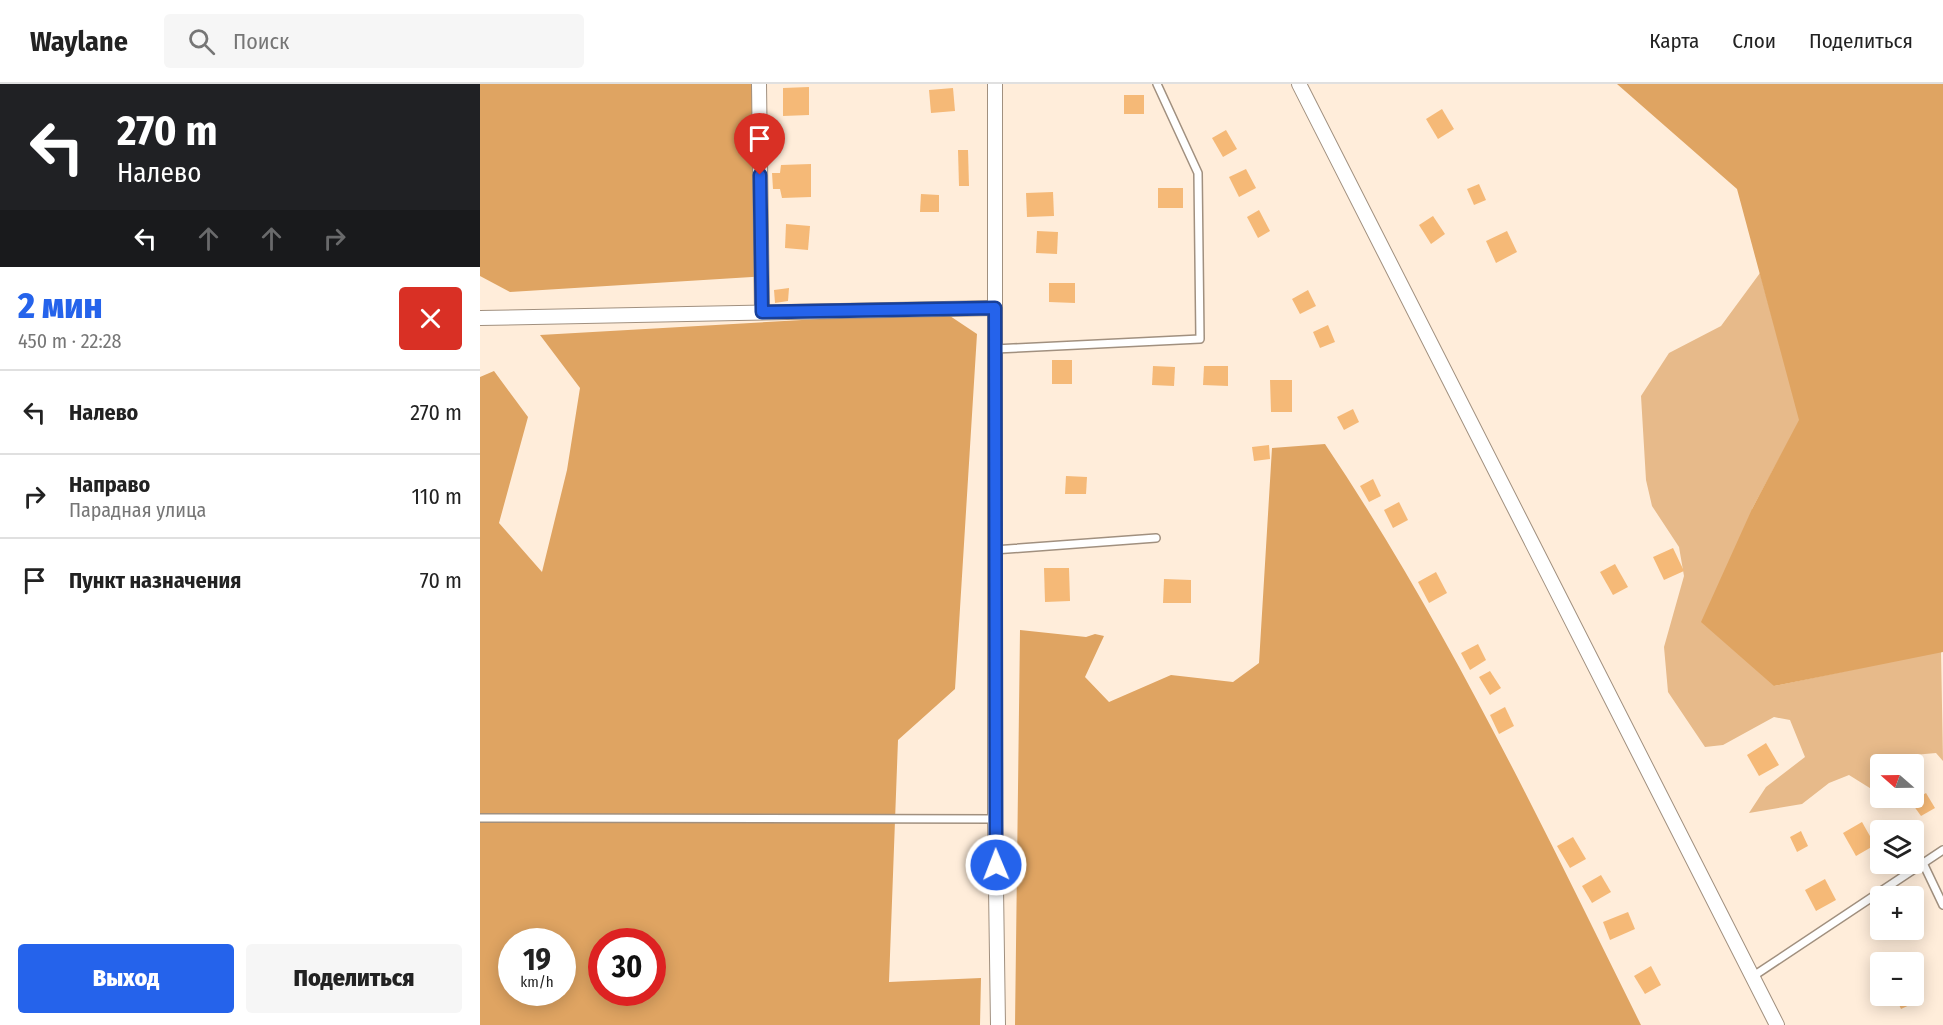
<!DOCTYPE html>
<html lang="ru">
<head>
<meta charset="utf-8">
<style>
  body { margin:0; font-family:"Fira Sans Condensed",sans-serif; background:#f6f6f6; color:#222; height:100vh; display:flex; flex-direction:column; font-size:22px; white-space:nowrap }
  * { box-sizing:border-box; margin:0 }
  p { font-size:20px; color:#767676 }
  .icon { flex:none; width:33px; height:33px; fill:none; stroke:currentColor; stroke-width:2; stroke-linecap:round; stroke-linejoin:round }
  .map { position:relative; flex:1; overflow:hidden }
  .details { display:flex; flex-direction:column; background:#fff; width:480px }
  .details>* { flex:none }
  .hud { background:#202124; color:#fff; overflow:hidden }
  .needle { width:39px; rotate:290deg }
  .fabs { position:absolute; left:1390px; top:670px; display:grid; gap:12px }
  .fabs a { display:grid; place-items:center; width:54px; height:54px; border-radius:6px; background:#fff; box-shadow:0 3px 15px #0003; font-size:30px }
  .speed { position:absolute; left:18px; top:844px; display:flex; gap:12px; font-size:30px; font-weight:700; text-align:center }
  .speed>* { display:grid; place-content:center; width:78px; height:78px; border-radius:50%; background:#fff; box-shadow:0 3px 15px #0003; line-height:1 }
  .speed small { font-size:15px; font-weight:400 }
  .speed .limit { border:9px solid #d22; background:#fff; color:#111 }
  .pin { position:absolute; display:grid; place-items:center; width:51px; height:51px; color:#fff; margin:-62px -26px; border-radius:50% 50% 50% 0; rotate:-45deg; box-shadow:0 0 6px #0007 }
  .pin .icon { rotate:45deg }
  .me { position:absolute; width:66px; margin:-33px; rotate:359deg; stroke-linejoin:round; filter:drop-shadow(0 0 4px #0008) }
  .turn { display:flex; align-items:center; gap:21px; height:126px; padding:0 18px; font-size:27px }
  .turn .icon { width:78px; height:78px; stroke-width:2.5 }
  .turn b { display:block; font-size:42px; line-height:51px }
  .lanes { display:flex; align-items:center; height:57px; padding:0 18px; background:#0003; justify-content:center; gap:30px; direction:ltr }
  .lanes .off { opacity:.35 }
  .round { display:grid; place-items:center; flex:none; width:63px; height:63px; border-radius:6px; background:#f6f6f6 }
  .summary { display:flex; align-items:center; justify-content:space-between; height:102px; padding:0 18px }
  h1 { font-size:36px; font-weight:800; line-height:45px; color:#2563eb }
  .primary-button { display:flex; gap:12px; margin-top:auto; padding:12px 18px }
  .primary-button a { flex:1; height:69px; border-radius:6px; background:#2563eb; color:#fff; font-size:24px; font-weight:800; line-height:69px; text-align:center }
  .primary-button a+a { background:#f6f6f6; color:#222 }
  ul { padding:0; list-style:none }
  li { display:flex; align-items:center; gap:18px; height:84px; padding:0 18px; border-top:2px solid #e0e0e0 }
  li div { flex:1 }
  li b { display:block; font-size:22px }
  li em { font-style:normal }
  header { display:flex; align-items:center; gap:36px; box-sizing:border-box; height:84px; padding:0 30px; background:#fff; border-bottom:2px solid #e0e0e0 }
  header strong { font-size:28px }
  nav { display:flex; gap:33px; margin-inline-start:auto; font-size:21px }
  .search { width:420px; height:54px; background:#f6f6f6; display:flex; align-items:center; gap:15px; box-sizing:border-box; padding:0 21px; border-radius:6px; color:#767676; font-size:22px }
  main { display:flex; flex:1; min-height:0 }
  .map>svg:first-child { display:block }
  .green { fill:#e7ba8a }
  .forest { fill:#dfa462; fill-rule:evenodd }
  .building { fill:#f5b977 }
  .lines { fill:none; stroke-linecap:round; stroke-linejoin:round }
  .lane-casing { stroke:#a1907f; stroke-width:10 }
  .street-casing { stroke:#a1907f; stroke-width:16 }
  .lane { stroke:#fff; stroke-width:7 }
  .street { stroke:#fff; stroke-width:14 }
  .route-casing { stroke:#184099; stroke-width:15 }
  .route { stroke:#2563eb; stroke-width:10 }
</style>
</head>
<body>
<header>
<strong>Waylane</strong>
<div class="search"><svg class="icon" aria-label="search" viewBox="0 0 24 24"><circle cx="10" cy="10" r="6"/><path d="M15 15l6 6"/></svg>Поиск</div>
<nav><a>Карта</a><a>Слои</a><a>Поделиться</a></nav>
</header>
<main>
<section class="details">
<div class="hud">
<div class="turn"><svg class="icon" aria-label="left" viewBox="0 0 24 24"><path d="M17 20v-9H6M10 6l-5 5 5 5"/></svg><div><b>270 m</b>Налево</div></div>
<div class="lanes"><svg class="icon" aria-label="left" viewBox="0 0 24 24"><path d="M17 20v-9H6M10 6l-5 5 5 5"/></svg><svg class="icon off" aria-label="ahead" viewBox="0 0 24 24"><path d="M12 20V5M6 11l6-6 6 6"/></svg><svg class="icon off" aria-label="ahead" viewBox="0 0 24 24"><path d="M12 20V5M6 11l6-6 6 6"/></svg><svg class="icon off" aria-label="right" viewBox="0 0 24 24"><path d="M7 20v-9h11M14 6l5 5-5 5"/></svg></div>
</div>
<div class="summary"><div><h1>2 мин</h1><p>450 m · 22:28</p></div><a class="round" style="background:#d93025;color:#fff"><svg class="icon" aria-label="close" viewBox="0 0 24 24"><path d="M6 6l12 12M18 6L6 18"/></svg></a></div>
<ul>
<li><svg class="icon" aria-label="left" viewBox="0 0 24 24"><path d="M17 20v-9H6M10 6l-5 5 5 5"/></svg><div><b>Налево</b></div><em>270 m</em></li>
<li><svg class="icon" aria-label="right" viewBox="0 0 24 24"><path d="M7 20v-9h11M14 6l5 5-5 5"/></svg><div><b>Направо</b><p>Парадная улица</p></div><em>110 m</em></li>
<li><svg class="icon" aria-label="arrive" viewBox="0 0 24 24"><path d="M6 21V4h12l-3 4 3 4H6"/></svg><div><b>Пункт назначения</b></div><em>70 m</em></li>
</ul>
<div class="primary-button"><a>Выход</a><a>Поделиться</a></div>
</section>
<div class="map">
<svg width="1463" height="941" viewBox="0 0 1463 941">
  <rect width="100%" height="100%" fill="#ffedda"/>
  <path class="green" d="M1280,189L1320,336L1272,425L1294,602L1461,567L1463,677L1456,669L1434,671L1426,681H1401V711L1369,691L1349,699L1322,720L1269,729L1286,703L1325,673L1310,636L1294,633L1243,661L1225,663L1188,608L1184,563L1204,492L1199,463L1172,422L1166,396L1161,312L1189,269L1241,242Z"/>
  <g class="forest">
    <path d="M0,0H272L288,192L30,208L0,192Z"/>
    <path d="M1137,0H1463V568L1294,602L1221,538L1272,425L1319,336L1257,105Z"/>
    <path d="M464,228L497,250L475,605L418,656L409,898L501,894L500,941H0V293L14,287L48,333L19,439L62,488L87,386L100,304L60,251ZM32,858H82V909H32ZM122,858H172V909H122Z"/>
    <path d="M845,360C968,543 1063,744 1161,941H535L540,546L606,553L615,550L624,552L605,593L629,618L691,591L753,598L779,579L792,364Z"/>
  </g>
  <g class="building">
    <path d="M329,3V31L303,32V4Z"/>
    <path d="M473,4L475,27L451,29L449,6Z"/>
    <rect x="644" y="11" width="20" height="19"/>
    <path d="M962,25L974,45L958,55L946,35Z"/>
    <path d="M746,46L757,65L743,73L732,54Z"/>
    <path d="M478,66H488L489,102H479Z"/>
    <path d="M331,80V113L302,114L300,105H293L292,89H300L301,81Z"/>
    <path d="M766,85L776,104L759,113L749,93Z"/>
    <path d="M999,100L1006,116L994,121L987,105Z"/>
    <rect x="678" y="104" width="25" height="20"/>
    <path d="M573,108L574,132L547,133L546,109Z"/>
    <path d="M441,110L459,111V128H440Z"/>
    <path d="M779,126L790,147L778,154L767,133Z"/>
    <path d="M953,132L965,150L951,160L939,141Z"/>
    <path d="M306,140L330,142L328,166L305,164Z"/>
    <path d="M557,147L578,148L577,170L556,169Z"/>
    <path d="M1027,147L1037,168L1016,179L1006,157Z"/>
    <path d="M569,199H595V219L569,218Z"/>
    <path d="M309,204L308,217L295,219L294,206Z"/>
    <path d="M828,206L836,222L820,230L812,215Z"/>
    <path d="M848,241L855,258L840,264L833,248Z"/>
    <rect x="572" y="276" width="20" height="24"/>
    <path d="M673,282L695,283L694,302L672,301Z"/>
    <path d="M724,282H748V302L723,301Z"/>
    <path d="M790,296H812V328H791Z"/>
    <path d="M873,325L879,338L864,346L857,333Z"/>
    <path d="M789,361L790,375L774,377L772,363Z"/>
    <path d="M586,392L607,393L606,410H585Z"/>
    <path d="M893,395L901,412L889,418L880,402Z"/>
    <path d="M919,418L928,436L913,444L904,426Z"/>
    <path d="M1193,464L1204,487L1184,496L1173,473Z"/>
    <path d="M1135,480L1148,503L1133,511L1120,488Z"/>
    <path d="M564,484H589L590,517L565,518Z"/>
    <path d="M956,488L967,509L949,519L938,498Z"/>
    <path d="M684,495L711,496V519H683Z"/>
    <path d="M998,560L1006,576L990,586L981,569Z"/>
    <path d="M1010,587L1021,604L1010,611L999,593Z"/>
    <path d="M1025,623L1034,642L1019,650L1010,631Z"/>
    <path d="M1286,659L1299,681L1279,692L1267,671Z"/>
    <path d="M1446,709L1455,724L1441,732L1431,718Z"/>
    <path d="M1382,738L1395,761L1376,772L1363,749Z"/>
    <path d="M1321,747L1328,762L1317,768L1310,753Z"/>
    <path d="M1093,753L1106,775L1090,784L1077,762Z"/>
    <path d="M1121,791L1131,808L1112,819L1102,802Z"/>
    <path d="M1345,795L1356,816L1336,827L1325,806Z"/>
    <path d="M1148,828L1155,845L1130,856L1123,838Z"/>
    <path d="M1171,882L1181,901L1165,910L1154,892Z"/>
    <path d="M1401,884V902L1398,903L1391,890Z"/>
    <path d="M1415,912H1434L1436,918L1421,925Z"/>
  </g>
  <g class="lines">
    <g class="lane-casing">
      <g id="lane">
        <path d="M515,265L720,255L718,89L677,0"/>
        <path d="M514,466L676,454"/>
        <path d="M0,734L515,735"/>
        <path d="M1443,779L1463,821"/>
        <path d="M1272,893L1463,766"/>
      </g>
    </g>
    <g class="street-casing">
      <g id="street">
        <path d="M279,0L282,228"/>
        <path d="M515,0V735L518,941"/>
        <path d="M819,0L1297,941"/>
        <path d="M0,234L515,224"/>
      </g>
    </g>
    <use href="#lane" class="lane"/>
    <use href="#street" class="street"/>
  </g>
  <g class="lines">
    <g class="route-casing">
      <path id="route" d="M280,91L282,228L515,224L516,781"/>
    </g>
    <use href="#route" class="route"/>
  </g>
</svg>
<div class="fabs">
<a><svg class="needle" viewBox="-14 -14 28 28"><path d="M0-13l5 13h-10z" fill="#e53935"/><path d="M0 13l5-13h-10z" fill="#767676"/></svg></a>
<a><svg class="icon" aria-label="layers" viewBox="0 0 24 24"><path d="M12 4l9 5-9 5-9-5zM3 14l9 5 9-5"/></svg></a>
<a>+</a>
<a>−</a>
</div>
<div class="speed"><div>19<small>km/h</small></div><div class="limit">30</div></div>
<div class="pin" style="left:280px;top:91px;background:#d93025"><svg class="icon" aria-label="arrive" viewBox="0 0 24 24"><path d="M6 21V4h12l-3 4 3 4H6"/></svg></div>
<svg class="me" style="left:516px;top:781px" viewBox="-20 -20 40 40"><circle r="17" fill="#2563eb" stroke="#fff" stroke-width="3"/><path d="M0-11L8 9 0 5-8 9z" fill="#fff"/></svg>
</div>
</main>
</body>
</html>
